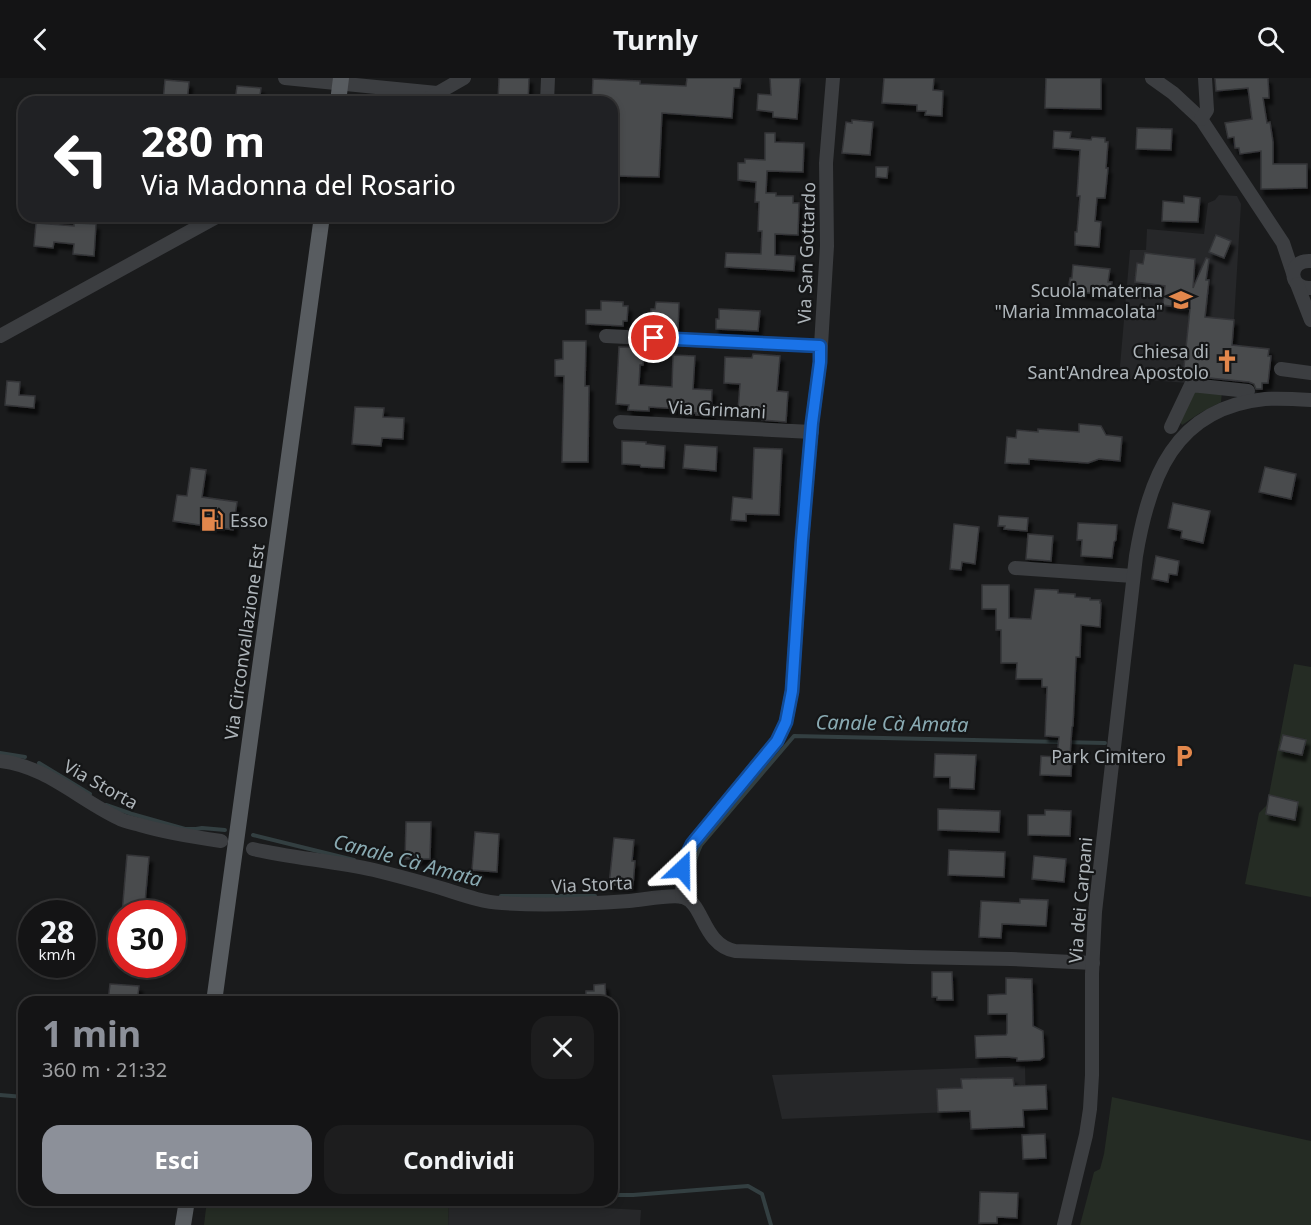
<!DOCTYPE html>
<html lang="it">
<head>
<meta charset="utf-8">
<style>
  body { margin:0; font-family:"Noto Sans",sans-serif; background:#1d1d1e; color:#f1f3f6; height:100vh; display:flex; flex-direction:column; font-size:22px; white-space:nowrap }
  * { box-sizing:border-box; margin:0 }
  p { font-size:20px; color:#9d9ea0 }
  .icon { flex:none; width:33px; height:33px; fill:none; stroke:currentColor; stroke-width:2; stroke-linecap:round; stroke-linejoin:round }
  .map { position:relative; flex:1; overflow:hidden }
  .panel { position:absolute; left:18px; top:918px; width:600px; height:210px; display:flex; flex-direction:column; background:#141415; border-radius:18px; box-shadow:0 3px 9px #0003,0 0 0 2px #333334 }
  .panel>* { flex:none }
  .banner { position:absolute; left:18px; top:18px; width:600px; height:126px; border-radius:18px; box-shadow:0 3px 9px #0003,0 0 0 2px #333334; background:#202124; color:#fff; overflow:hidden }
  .speed { position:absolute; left:18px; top:822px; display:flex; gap:12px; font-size:30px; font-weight:700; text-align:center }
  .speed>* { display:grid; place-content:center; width:78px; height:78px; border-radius:50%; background:#141415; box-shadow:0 3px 9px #0003,0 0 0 2px #333334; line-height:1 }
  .speed small { font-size:15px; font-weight:400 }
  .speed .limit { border:9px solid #d22; background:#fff; color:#111 }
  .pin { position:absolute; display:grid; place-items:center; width:51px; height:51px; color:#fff; margin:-26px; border:3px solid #fff; border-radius:50%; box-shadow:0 2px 6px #0007 }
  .me { position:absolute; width:66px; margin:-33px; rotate:23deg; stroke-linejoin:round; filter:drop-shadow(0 0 4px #0008) }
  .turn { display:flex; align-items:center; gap:21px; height:126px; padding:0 24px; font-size:27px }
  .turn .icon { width:78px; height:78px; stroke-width:2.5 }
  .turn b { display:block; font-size:42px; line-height:51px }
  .round { display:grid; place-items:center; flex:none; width:63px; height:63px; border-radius:18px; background:#1d1d1e }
  .head { display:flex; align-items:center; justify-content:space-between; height:102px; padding:0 24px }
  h1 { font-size:36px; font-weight:700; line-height:45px; color:#8c9099 }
  .cta { display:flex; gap:12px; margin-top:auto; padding:12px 24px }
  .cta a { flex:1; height:69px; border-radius:18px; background:#8c9099; color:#fff; font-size:24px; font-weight:700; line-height:69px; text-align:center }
  .cta a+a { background:#1d1d1e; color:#f1f3f6 }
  header { display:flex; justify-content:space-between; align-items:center; height:78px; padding:0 24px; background:#141415; font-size:27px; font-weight:700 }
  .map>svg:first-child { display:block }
  .built { fill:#262729 }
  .green { fill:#252c24 }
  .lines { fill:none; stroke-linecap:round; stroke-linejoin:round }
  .stream { stroke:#333f41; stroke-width:4 }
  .building { fill:#494c4e; stroke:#343538; stroke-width:1.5; filter:url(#shadow) }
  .minor { stroke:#3c3e41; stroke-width:14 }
  .major { stroke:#585c60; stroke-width:16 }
  .route-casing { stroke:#114b97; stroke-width:15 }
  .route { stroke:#1a73e8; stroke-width:10 }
  .labels { text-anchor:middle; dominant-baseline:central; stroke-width:4.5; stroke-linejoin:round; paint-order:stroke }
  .street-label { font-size:18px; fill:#aeb5ba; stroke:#151617 }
  .poi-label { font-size:18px; fill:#aeb5ba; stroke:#151617; text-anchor:end }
  .water-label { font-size:20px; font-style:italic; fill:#89aab2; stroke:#151617 }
</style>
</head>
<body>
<header><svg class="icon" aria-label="back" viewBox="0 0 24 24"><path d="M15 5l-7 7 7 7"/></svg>Turnly<svg class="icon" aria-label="search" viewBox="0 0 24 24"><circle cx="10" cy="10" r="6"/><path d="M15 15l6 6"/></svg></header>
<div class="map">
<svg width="1311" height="1147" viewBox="0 0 1311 1147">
  <defs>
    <filter id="shadow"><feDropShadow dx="3.5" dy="6" stdDeviation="1.5" flood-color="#0009"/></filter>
  </defs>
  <rect width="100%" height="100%" fill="#1a1b1c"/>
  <g class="built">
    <path d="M1219,117L1237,118L1241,126L1234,242L1221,241L1189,243L1184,289L1190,295L1189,305L1119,300L1130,172H1146L1147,151L1204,156L1208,125L1215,122Z"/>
    <path d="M1025,988L1026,1031L782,1041L772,997Z"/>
    <path d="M449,1124L547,1127L641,1132L640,1147H448Z"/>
  </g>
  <g class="green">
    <path d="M1194,310L1222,313L1221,324L1200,335L1182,347L1180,344Z"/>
    <path d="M1294,586L1311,589V819L1245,806L1259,735L1267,727Z"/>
    <path d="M1112,1019L1311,1063V1147H1080L1094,1094L1100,1091L1104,1076Z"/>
    <path d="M207,1122H449L448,1147H204Z"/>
  </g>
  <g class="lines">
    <g class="stream">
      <path d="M0,675L25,679"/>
      <path d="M39,685L90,716"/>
      <path d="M106,727L132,736L185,751H196L202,750L225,752"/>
      <path d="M253,757L354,782"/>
      <path d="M695,811C692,793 693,784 701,767L794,658L1105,665"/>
      <path d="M501,818H595"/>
      <path d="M0,1017L24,1019"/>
      <path d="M612,1117H633L748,1108L762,1116L771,1147"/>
    </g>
  </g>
  <g class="building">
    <path d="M499,0H529L528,24H498Z"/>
    <path d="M687,0H741L740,10H734L732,40L662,35L659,99L612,98V24H592L593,1L640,3V6L686,8Z"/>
    <path d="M770,0H800L797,41L773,39V34L757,32L758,16L771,17Z"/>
    <path d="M884,0H934L933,12L943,13L942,38L925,37L926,33H917V27L882,25Z"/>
    <path d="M1046,0H1101V31L1045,30Z"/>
    <path d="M1215,0H1268L1269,20H1263L1267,45L1270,44L1273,64V86H1307V110L1261,111V73L1240,76L1239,70H1235L1234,59L1228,60L1225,45L1252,41L1248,10L1216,13Z"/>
    <path d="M165,2L189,4L187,24H163Z"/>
    <path d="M237,8L261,10L259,24H235Z"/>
    <path d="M852,42L873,44L870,77L842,75L846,44L852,45Z"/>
    <path d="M1137,50L1172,51L1171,72L1136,71Z"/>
    <path d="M1054,53L1071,54L1070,60L1091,62L1092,59L1105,60V64H1108L1106,90H1108L1105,120H1097L1095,143L1101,144L1099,169L1075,167V154H1077L1080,118H1077L1080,72L1053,70Z"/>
    <path d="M765,55H775V64L804,65L803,94L767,93L766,115H776V118H793V125H799L798,157L775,156V177L795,178L794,193L725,189L726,175L761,176L762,153H758L759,124H755L756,104L738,102V85H745V81L765,82Z"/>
    <path d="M876,89H888L887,100L876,99Z"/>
    <path d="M1184,118L1200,120L1198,144L1162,143L1163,123L1184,125Z"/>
    <path d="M36,145L74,148V145L96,146L94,178L73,176L74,166L54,164L53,170L34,168Z"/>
    <path d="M1216,157L1231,163L1224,180L1209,174Z"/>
    <path d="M1145,175L1195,181L1193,210L1206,180L1209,181L1206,202H1209L1205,239L1234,242L1232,267L1269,271L1268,278H1271L1268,305H1262V311H1256L1254,306L1249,304L1190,298V295L1184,289L1190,231L1163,227L1165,208L1135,204L1137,185L1143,186Z"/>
    <path d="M1073,187L1110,191L1108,204H1112L1110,217L1068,213L1070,200H1072Z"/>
    <path d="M601,223L623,224V228H628L627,243H623V248L586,246V232H601Z"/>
    <path d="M656,224L679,225L678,252L649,250L651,231H655Z"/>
    <path d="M719,231L760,233L758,253L716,251V241H719Z"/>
    <path d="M563,263H586L585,308H589L588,384H562L564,298H555V282L563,281Z"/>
    <path d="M619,269L644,270L643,287H640L639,307L672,309L673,277L695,278L693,311L712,312L711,337H696V335L680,334V331L649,329V333L628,332L629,327L616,326Z"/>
    <path d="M753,276L780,278L777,313L788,314L786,344L762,342L763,335L738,333L740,306L724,305L725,279L752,280Z"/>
    <path d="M7,303L20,304L19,317L35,318L34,330L5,327Z"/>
    <path d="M355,329L384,330L383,339L404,340L403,361L382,360L381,368L352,366Z"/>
    <path d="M1079,346L1101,348L1106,357L1122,359L1120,383L1099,381L1088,385L1029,381V386L1005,385L1007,359L1016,360L1017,352L1038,354V351L1079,354Z"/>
    <path d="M622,363L646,364V366L665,368L664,390L641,389L640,387L622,386Z"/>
    <path d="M685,367L717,369L716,393L683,390Z"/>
    <path d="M754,370L782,371L779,437L746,436V443L731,442L733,419L752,421Z"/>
    <path d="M1265,389L1296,396L1291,421L1259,414Z"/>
    <path d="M191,390L206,392L202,419L237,424L233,452L173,443L177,417L187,418Z"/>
    <path d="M1173,425L1210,433L1203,465L1181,460L1182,453L1168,450Z"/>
    <path d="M999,438L1028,440L1027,453L1004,451L1005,448H998Z"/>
    <path d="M1078,445L1117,447L1116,462L1114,464L1112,480L1081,478L1082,462H1077Z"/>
    <path d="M954,446L979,449L975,486L962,484L961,492L950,491Z"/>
    <path d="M1028,456L1053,458L1051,483L1026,481Z"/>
    <path d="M1156,478L1179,483L1177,497L1169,496L1168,504L1152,501Z"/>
    <path d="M982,507H1009V540L1031,541L1035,511L1058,512V515L1075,516V519L1090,520V522H1100V525H1101L1100,549L1081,547L1080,579H1076L1073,648L1072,649L1070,678H1072L1071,698L1040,697L1041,678L1057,679L1059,659L1045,658L1047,609H1042V601H1016L1017,585H1001V552H996V531H982Z"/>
    <path d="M1283,657L1306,662L1302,677L1279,672Z"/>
    <path d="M935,676L976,677L974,711L950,710V699H934Z"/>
    <path d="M1269,717L1298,724L1295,742L1266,736Z"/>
    <path d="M938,731L1000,733L999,754L938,752Z"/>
    <path d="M1045,732L1071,733L1070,758L1028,757V737H1045Z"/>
    <path d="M406,744H431L430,781H405Z"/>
    <path d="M475,754L499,756L497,794L472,792Z"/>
    <path d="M614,760L634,762L632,783H635L633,807H609Z"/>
    <path d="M949,772L1005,774L1004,799L948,797Z"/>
    <path d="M127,777L149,779L144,836H122Z"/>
    <path d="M1034,778L1066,781L1064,804L1032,801Z"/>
    <path d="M1020,821L1048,822L1046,848L1002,846L1001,860L979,859L981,823L1020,825Z"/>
    <path d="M932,894H952L953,922H937V919H932Z"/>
    <path d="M1006,900L1032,901L1033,948L1043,953L1044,979L1040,982L1017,983V980L1007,979L976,980L975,958L1006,957L1007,955V936H988V917L1006,916Z"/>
    <path d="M110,906L139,908L137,924H108Z"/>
    <path d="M605,906L606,924H586V913H594V907Z"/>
    <path d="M1013,1000L1014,1008L1046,1007L1047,1031L1023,1032L1024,1049L971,1051L970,1033L938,1034L937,1011L962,1010L961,1001Z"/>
    <path d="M1045,1056L1046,1080L1023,1081L1022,1057Z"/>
    <path d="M980,1114L1018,1115L1017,1140L997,1139V1145H979Z"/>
  </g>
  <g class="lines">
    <g class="minor">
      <path d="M285,0L437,15"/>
      <path d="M1152,0L1173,15L1201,41L1283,165L1293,195"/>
      <path d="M422,24L464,0"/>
      <path d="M547,24L548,0"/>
      <path d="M1201,41L1207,32L1205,0"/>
      <path d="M1311,183C1287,181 1288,212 1311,210"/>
      <path d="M1297,206L1311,242"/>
      <path d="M0,258L218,138"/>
      <path d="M606,258L820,268"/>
      <path d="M1281,291L1311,295"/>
      <path d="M620,344L812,354"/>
      <path d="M1171,349L1191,307L1248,313"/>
      <path d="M1015,490L1133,498"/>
      <path d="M0,683C46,688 78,721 118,740C125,744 133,745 140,747C167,755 193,759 221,763"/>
      <path d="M253,771C293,780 334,783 374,792C398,798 421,804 444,811C463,817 482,824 502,825C544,828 587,826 629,823C643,822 671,816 683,819C704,825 702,866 735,873L910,879L1011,881L1093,885"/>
      <path d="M682,819L683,786L692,766L777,663L786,644L792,613L802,462L812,345L820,284L827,168L826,85L833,0"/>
      <path d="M1064,1147L1086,1057L1090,1031L1092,997V896L1095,834L1136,478C1149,400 1174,330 1265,321C1280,320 1296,321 1311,322"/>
    </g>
    <g class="major">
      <path d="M338,24L341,0"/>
      <path d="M214,924L322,138"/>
      <path d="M183,1147L187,1122"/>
    </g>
  </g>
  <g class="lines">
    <g class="route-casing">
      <path id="route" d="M654,260L820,268V284L812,345L802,462L792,613L786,644L777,663L692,766L686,778L682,791"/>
    </g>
    <use href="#route" class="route"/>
  </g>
  <defs>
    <g id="school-bare" transform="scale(1.8)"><path d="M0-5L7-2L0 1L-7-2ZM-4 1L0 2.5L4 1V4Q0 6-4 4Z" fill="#e2874c" stroke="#151617" stroke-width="2.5" paint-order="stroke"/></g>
    <g id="church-bare" transform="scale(1.8)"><path d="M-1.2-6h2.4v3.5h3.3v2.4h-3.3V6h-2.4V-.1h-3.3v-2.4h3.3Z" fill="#e2874c" stroke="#151617" stroke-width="2.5" paint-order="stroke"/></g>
    <g id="fuel-bare" transform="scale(1.8)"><path d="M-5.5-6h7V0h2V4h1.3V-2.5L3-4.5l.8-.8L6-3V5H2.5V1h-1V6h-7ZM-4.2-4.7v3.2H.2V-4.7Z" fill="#e2874c" stroke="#151617" stroke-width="2.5" paint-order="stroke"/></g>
    <g id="parking-bare" transform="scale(1.8)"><path d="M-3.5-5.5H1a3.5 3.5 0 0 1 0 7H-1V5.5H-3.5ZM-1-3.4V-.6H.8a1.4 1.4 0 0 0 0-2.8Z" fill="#e2874c" stroke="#151617" stroke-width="2.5" paint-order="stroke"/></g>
  </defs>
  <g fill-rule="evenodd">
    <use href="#school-bare" x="1181" y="222"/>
    <use href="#church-bare" x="1227" y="283"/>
    <use href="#fuel-bare" x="212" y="442"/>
    <use href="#parking-bare" x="1184" y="678"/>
  </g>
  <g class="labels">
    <g class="street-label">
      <text transform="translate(806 175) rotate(-88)">Via San Gottardo</text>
      <text transform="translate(717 331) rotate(3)">Via Grimani</text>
      <text transform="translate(244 564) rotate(-82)">Via Circonvallazione Est</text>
      <text transform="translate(101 706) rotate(29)">Via Storta</text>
      <text transform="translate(592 806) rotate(-3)">Via Storta</text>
      <text transform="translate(1080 822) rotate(-85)">Via dei Carpani</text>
    </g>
    <g class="poi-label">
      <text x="1163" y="212">Scuola materna<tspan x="1163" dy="21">"Maria Immacolata"</tspan></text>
      <text x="1209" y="273">Chiesa di<tspan x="1209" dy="21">Sant'Andrea Apostolo</tspan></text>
      <text x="230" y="442" text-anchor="start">Esso</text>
      <text x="1166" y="678">Park Cimitero</text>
    </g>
    <g class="water-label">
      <text transform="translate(892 645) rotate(1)">Canale Cà Amata</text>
      <text transform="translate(408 782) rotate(15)">Canale Cà Amata</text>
    </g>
  </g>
</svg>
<div class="speed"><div>28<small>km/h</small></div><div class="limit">30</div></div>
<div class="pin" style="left:654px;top:260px;background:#d93025"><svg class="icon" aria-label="arrive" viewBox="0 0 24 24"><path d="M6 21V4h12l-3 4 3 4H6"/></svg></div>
<svg class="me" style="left:682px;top:791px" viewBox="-20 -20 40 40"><path d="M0-17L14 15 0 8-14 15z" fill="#1a73e8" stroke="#fff" stroke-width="4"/></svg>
<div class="banner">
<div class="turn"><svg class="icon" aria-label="left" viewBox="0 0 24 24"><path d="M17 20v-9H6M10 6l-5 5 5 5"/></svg><div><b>280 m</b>Via Madonna del Rosario</div></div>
</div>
<section class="panel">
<div class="head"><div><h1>1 min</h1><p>360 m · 21:32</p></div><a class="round"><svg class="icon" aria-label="close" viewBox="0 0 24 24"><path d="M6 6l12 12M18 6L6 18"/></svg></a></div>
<div class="cta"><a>Esci</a><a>Condividi</a></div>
</section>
</div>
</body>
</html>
